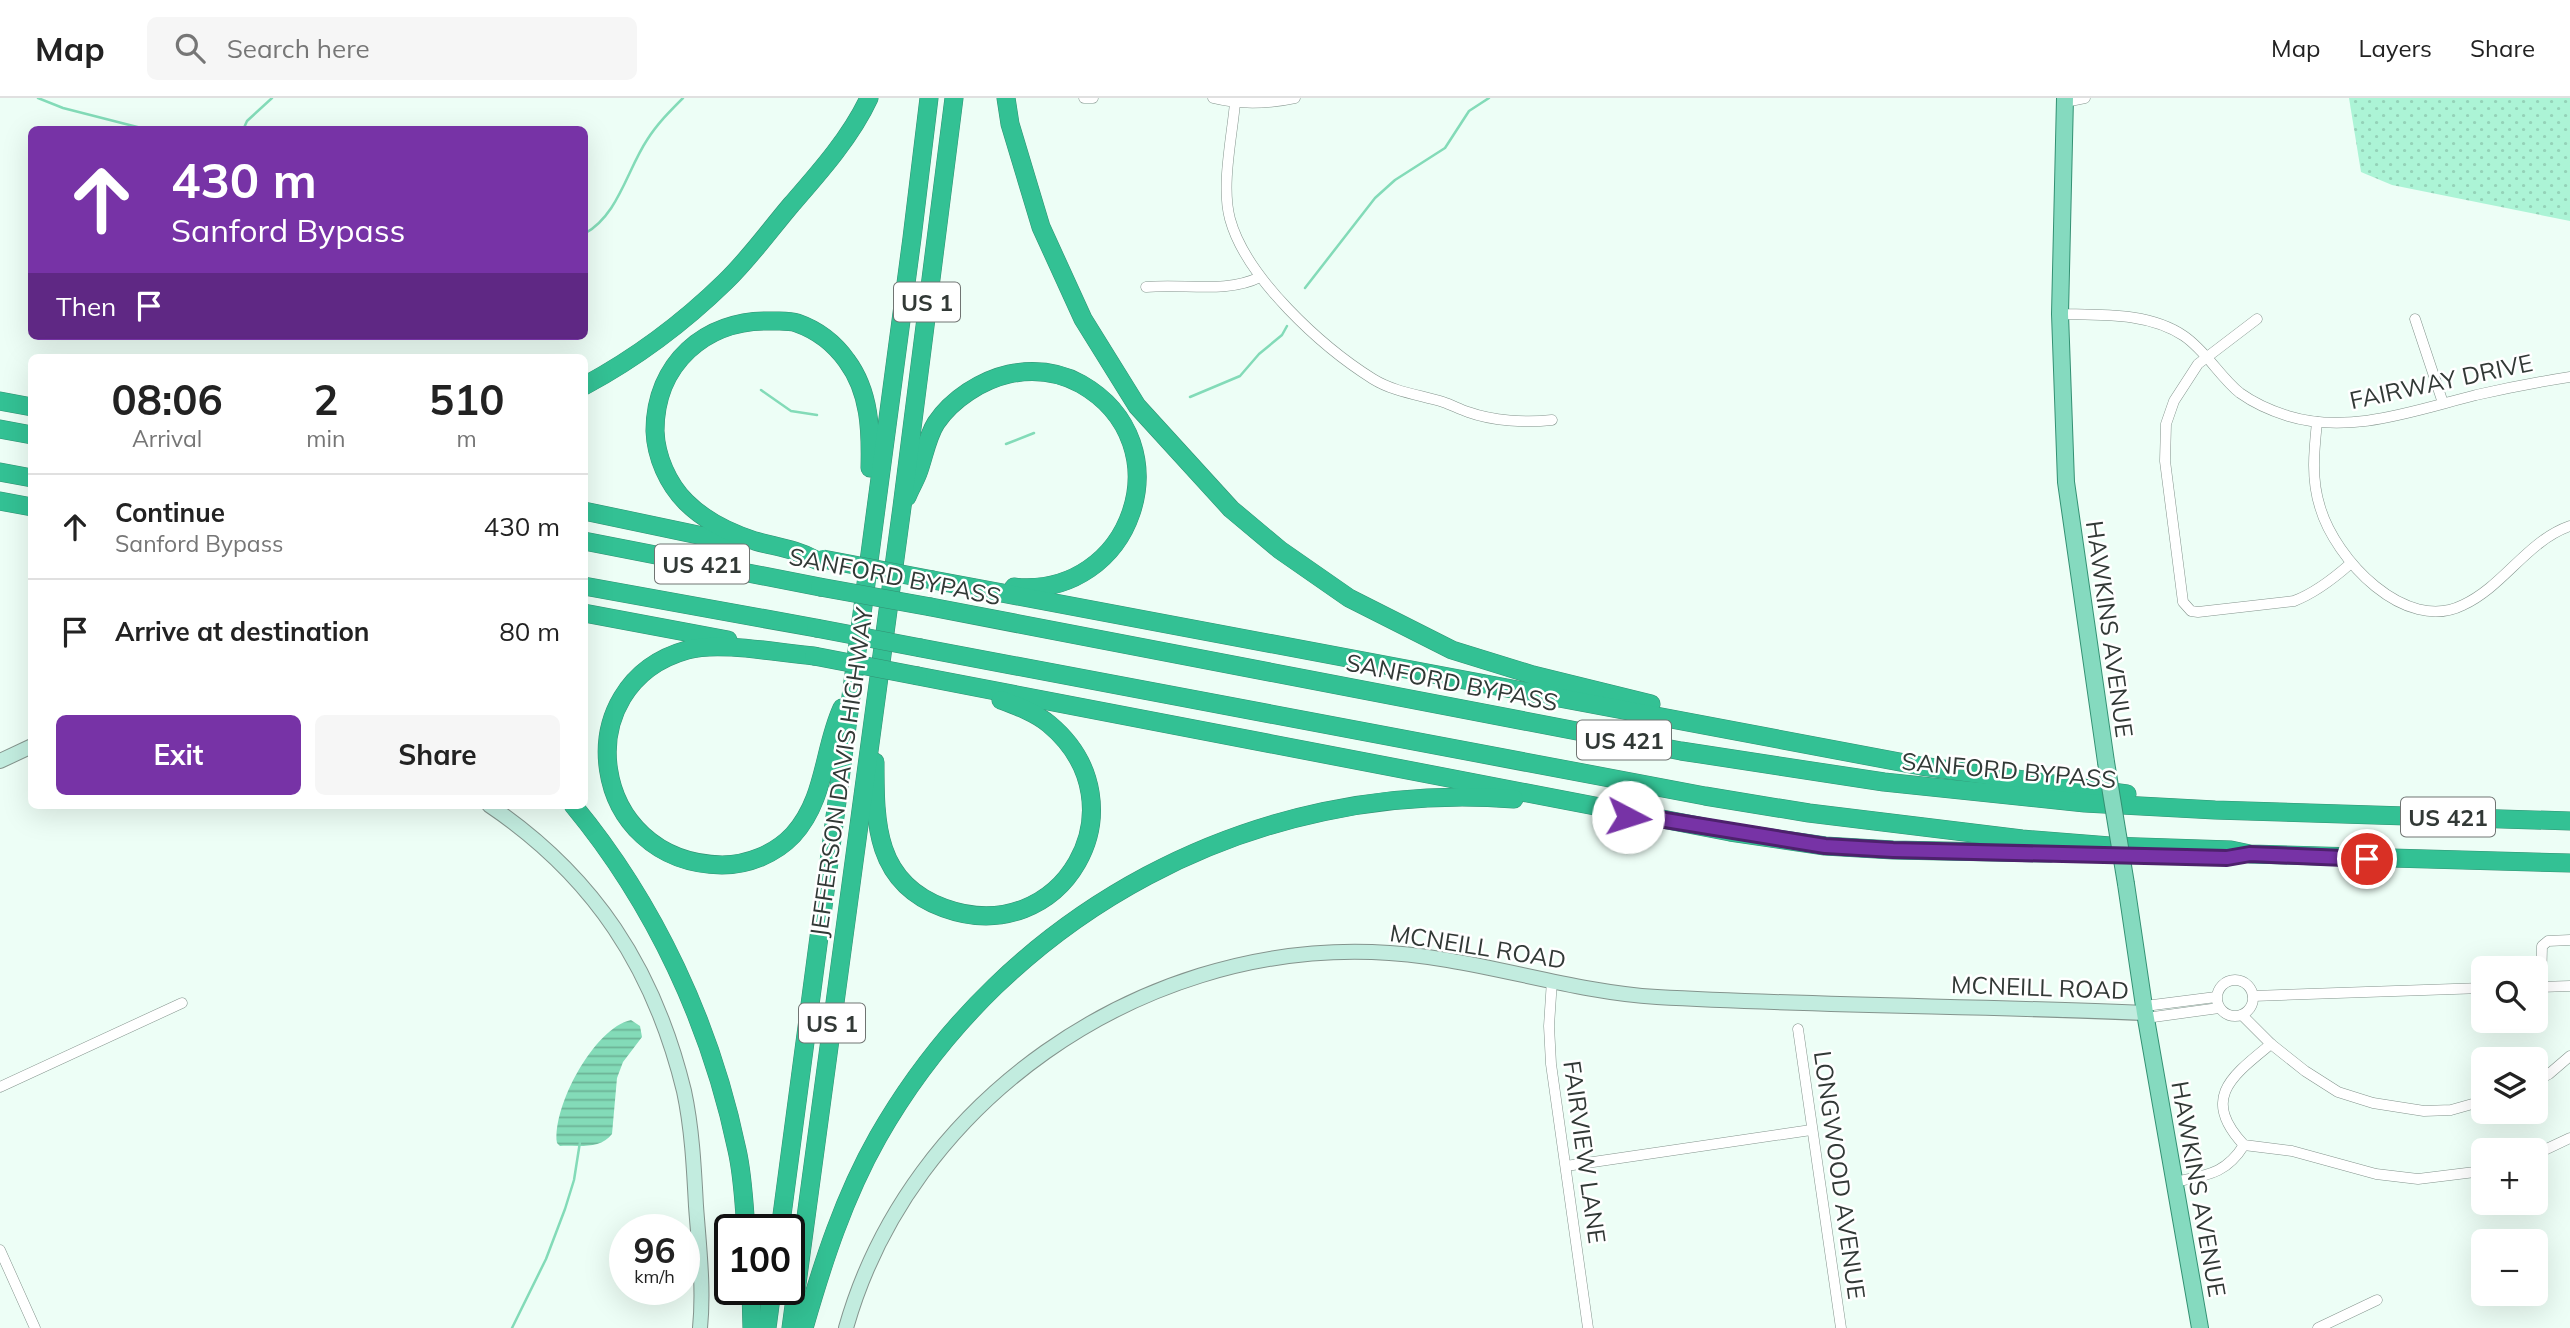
<!DOCTYPE html>
<html lang="en">
<head>
<meta charset="utf-8">
<style>
  body { margin:0; font-family:Mulish,sans-serif; background:#f6f6f6; color:#222; height:100vh; display:flex; flex-direction:column; font-size:26px; white-space:nowrap }
  * { box-sizing:border-box; margin:0 }
  p { font-size:23px; color:#767676 }
  .icon { flex:none; width:38px; height:38px; fill:none; stroke:currentColor; stroke-width:2; stroke-linecap:round; stroke-linejoin:round }
  .map { position:relative; flex:1; overflow:hidden }
  .panel { position:absolute; left:28px; top:256px; width:560px; height:455px; display:flex; flex-direction:column; background:#fff; border-radius:10px; box-shadow:0 7px 28px #0002 }
  .panel>* { flex:none }
  .banner { position:absolute; left:28px; top:28px; width:560px; height:214px; border-radius:10px; box-shadow:0 7px 28px #0002; background:#7733a6; color:#fff; overflow:hidden }
  .tools { position:absolute; left:2471px; top:858px; display:grid; gap:14px }
  .tools a { display:grid; place-items:center; width:77px; height:77px; border-radius:10px; background:#fff; box-shadow:0 7px 28px #0002; font-size:35px }
  .speed { position:absolute; left:609px; top:1116px; display:flex; gap:14px; font-size:35px; font-weight:700; text-align:center }
  .speed>* { display:grid; place-content:center; width:91px; height:91px; border-radius:50%; background:#fff; box-shadow:0 7px 28px #0002; line-height:1 }
  .speed small { font-size:18px; font-weight:400 }
  .speed .limit { border:4px solid #111; border-radius:10px; background:#fff; color:#111 }
  .pin { position:absolute; display:grid; place-items:center; width:60px; height:60px; color:#fff; margin:-30px; border:4px solid #fff; border-radius:50%; box-shadow:0 2px 7px #0007 }
  .me { position:absolute; width:77px; margin:-38px; rotate:95deg; stroke-linejoin:round; filter:drop-shadow(0 0 5px #0008) }
  .turn { display:flex; align-items:center; gap:24px; height:147px; padding:0 28px; font-size:32px }
  .turn .icon { width:91px; height:91px; stroke-width:2.5 }
  .turn b { display:block; font-size:49px; line-height:60px }
  .then { display:flex; align-items:center; height:66px; padding:0 28px; background:#0003; gap:14px; font-size:26px }
  .eta { display:flex; justify-content:space-evenly; align-items:center; height:119px; text-align:center }
  .eta b { font-size:42px; font-weight:700; line-height:49px }
  .button { display:flex; gap:14px; margin-top:auto; padding:14px 28px }
  .button a { flex:1; height:80px; border-radius:10px; background:#7733a6; color:#fff; font-size:28px; font-weight:700; line-height:80px; text-align:center }
  .button a+a { background:#f6f6f6; color:#222 }
  ul { padding:0; list-style:none }
  li { display:flex; align-items:center; gap:21px; height:105px; padding:0 28px; border-top:2px solid #e0e0e0 }
  li div { flex:1 }
  li b { display:block; font-size:26px }
  li em { font-style:normal }
  header { display:flex; align-items:center; gap:42px; box-sizing:border-box; height:98px; padding:0 35px; background:#fff; border-bottom:2px solid #e0e0e0 }
  header strong { font-size:33px }
  nav { display:flex; gap:38px; margin-inline-start:auto; font-size:24px }
  .search { width:490px; height:63px; background:#f6f6f6; display:flex; align-items:center; gap:18px; box-sizing:border-box; padding:0 24px; border-radius:10px; color:#767676; font-size:26px }
  .map>svg:first-child { display:block }
  .grass { fill:url(#grass-dots) }
  .water { fill:url(#water-rules) }
  .lines { fill:none; stroke-linecap:round; stroke-linejoin:round }
  .stream { stroke:#83dbb8; stroke-width:2.5 }
  .street-casing { stroke:#84948d; stroke-width:11 }
  .secondary-casing { stroke:#84948d; stroke-width:16 }
  .primary-casing { stroke:#339173; stroke-width:18 }
  .highway-casing { stroke:#339173; stroke-width:19 }
  .street { stroke:#fff; stroke-width:10 }
  .secondary { stroke:#c2ecdf; stroke-width:14 }
  .primary { stroke:#85dabf; stroke-width:16 }
  .highway { stroke:#33c194; stroke-width:18 }
  .primary-bridge-casing { stroke:#339173; stroke-width:18; stroke-linecap:butt }
  .highway-bridge-casing { stroke:#339173; stroke-width:19; stroke-linecap:butt }
  .primary-bridge { stroke:#85dabf; stroke-width:16 }
  .highway-bridge { stroke:#33c194; stroke-width:18 }
  .route-casing { stroke:#4d216c; stroke-width:18 }
  .route { stroke:#7733a6; stroke-width:12 }
  .labels { text-anchor:middle; dominant-baseline:central; stroke-width:5; stroke-linejoin:round; paint-order:stroke }
  .shield { fill:#fff; stroke:#707472; stroke-width:2 }
  .shield-label { font-size:23px; font-weight:bold; fill:#323936 }
  .street-label { font-size:24px; fill:#323936; stroke:#fff }
</style>
</head>
<body>
<header>
<strong>Map</strong>
<div class="search"><svg class="icon" aria-label="search" viewBox="0 0 24 24"><circle cx="10" cy="10" r="6"/><path d="M15 15l6 6"/></svg>Search here</div>
<nav><a>Map</a><a>Layers</a><a>Share</a></nav>
</header>
<div class="map">
<svg width="2570" height="1230" viewBox="0 0 2570 1230">
  <defs>
    <pattern id="grass-dots" width="8" height="8" patternUnits="userSpaceOnUse" patternTransform="scale(1.75)"><rect width="8" height="8" fill="#acf4d6"/><path d="M2 2h.1M6 6h.1" fill="none" stroke="#94d2b8" stroke-width="1.8" stroke-linecap="round"/></pattern>
    <pattern id="water-rules" width="6" height="5" patternUnits="userSpaceOnUse" patternTransform="scale(1.75)"><rect width="6" height="5" fill="#83dbb8"/><path d="M0 2.5h6" fill="none" stroke="#6cb396"/></pattern>
  </defs>
  <rect width="100%" height="100%" fill="#edfef6"/>
  <path class="grass" d="M2349,0H2570V123L2392,87L2361,74Z"/>
  <path class="water" d="M631,922L640,928L642,939L623,964L617,980L612,1036C600,1052 578,1047 560,1048L557,1045C552,1009 594,930 631,922Z"/>
  <g class="lines">
    <g class="stream">
      <path d="M38,0L63,10L149,32"/>
      <path d="M243,32L247,23L272,0"/>
      <path d="M584,136C618,118 627,72 647,42C657,26 670,13 683,0"/>
      <path d="M1305,190L1375,100L1395,82L1445,50L1469,13L1489,0"/>
      <path d="M761,292L791,313L817,317"/>
      <path d="M1190,299L1240,278L1259,256L1282,237L1287,228"/>
      <path d="M1006,346L1034,335"/>
      <path d="M512,1230L546,1161L565,1111L574,1082L580,1044"/>
    </g>
    <g class="street-casing">
      <g id="street">
        <path d="M1084,0H1093"/>
        <path d="M1213,0C1241,7 1267,6 1295,0"/>
        <path d="M2065,4L2085,0"/>
        <path d="M1235,5C1232,39 1221,88 1230,121C1246,180 1322,249 1373,281C1394,294 1420,297 1443,304C1452,307 1459,311 1468,314C1493,323 1526,325 1552,322"/>
        <path d="M1146,189C1183,185 1226,196 1260,179"/>
        <path d="M2060,216C2100,217 2149,214 2184,238C2206,253 2220,279 2240,295C2254,305 2272,313 2288,318C2350,337 2416,312 2476,297C2507,290 2538,284 2570,279"/>
        <path d="M2257,221L2198,266L2174,303L2166,326L2165,363L2183,504L2191,513L2198,514L2294,503C2315,495 2333,481 2350,466"/>
        <path d="M2415,221L2443,305"/>
        <path d="M2317,324C2314,353 2311,381 2320,409C2335,461 2405,536 2463,507C2504,488 2527,443 2570,428"/>
        <circle cx="2235" cy="900" r="18"/>
        <path d="M1552,882L1549,928L1551,966L1588,1230"/>
        <path d="M2536,889L2570,888"/>
        <path d="M2541,889L2542,848L2548,843L2570,842"/>
        <path d="M2253,898L2483,890"/>
        <path d="M2145,908L2216,899"/>
        <path d="M2242,917L2271,946L2305,973L2338,994L2373,1005L2424,1013L2451,1012L2483,1003"/>
        <path d="M2146,920L2219,910"/>
        <path d="M1798,931L1841,1230"/>
        <path d="M2271,946C2232,978 2200,1000 2244,1047L2292,1053L2376,1076L2418,1081L2483,1073"/>
        <path d="M2536,983L2549,976L2570,958"/>
        <path d="M0,989L182,905"/>
        <path d="M2536,1056L2570,1040"/>
        <path d="M1566,1068L1811,1032"/>
        <path d="M2175,1084C2207,1077 2226,1076 2244,1047"/>
        <path d="M0,1152L35,1230"/>
        <path d="M2318,1230L2377,1202"/>
      </g>
    </g>
    <g class="secondary-casing">
      <g id="secondary">
        <path d="M0,663L32,648"/>
        <path d="M489,707C594,778 654,870 684,993C692,1030 694,1070 696,1108C699,1149 704,1190 700,1230"/>
        <path d="M846,1230C910,1003 1139,846 1372,854C1469,857 1562,893 1657,899C1820,908 1983,908 2145,915"/>
      </g>
    </g>
    <g class="primary-casing">
      <g id="primary">
        <path d="M2065,0L2060,216L2066,384L2106,664"/>
        <path d="M2126,786L2145,915L2200,1230"/>
      </g>
    </g>
    <g class="highway-casing">
      <g id="highway">
        <path d="M1006,0L1010,26L1041,129L1083,221L1137,308L1231,411L1280,452L1349,500L1452,552L1533,577L1651,606"/>
        <path d="M584,288C636,260 683,225 725,184C749,161 769,133 791,107C819,75 851,39 869,0"/>
        <path d="M0,303L32,309"/>
        <path d="M0,331L32,337"/>
        <path d="M0,374L32,380"/>
        <path d="M907,399C910,391 915,383 918,375C924,359 927,339 936,325C952,301 982,282 1009,276C1034,271 1059,274 1081,286C1186,346 1132,501 1014,489"/>
        <path d="M0,403L32,409"/>
        <path d="M584,413L741,446"/>
        <path d="M584,443L820,489"/>
        <path d="M816,462C796,451 776,449 755,443C730,435 705,423 686,404C668,386 656,359 655,333C655,266 705,221 771,223C779,223 789,222 797,225C817,232 835,246 847,263C870,294 871,333 870,370"/>
        <path d="M933,482L1921,668L2127,696"/>
        <path d="M584,488L816,530"/>
        <path d="M931,509L1681,653L1884,684L2085,705L2215,712L2570,723"/>
        <path d="M584,515L728,542"/>
        <path d="M921,550L1705,698L1809,715L2022,741L2110,748L2231,752L2250,756L2570,765"/>
        <path d="M814,558C778,555 720,543 687,552C565,586 588,765 722,767C748,767 775,756 793,737C826,701 823,651 842,610"/>
        <path d="M918,578L1730,734L1825,748L1893,752L2051,755"/>
        <path d="M875,664C875,726 875,785 944,810C1062,853 1146,707 1049,626C1036,615 1017,608 1001,602"/>
        <path d="M573,707C655,806 711,927 737,1052C743,1078 744,1106 746,1132"/>
        <path d="M780,1132L912,140L929,0"/>
        <path d="M751,1192L752,1230"/>
        <path d="M767,1230L772,1192"/>
        <path d="M791,1230L902,409L954,0"/>
        <path d="M804,1230C823,1164 844,1099 878,1039C1007,813 1255,681 1514,701"/>
      </g>
    </g>
    <use href="#street" class="street"/>
    <use href="#secondary" class="secondary"/>
    <use href="#primary" class="primary"/>
    <use href="#highway" class="highway"/>
    <g class="primary-bridge-casing">
      <path id="primary-bridge" d="M2106,664L2126,786"/>
    </g>
    <g class="highway-bridge-casing">
      <g id="highway-bridge">
        <path d="M823,461L933,482"/>
        <path d="M820,489L931,509"/>
        <path d="M816,530L921,550"/>
        <path d="M814,558L918,578"/>
      </g>
    </g>
    <use href="#primary-bridge" class="primary-bridge"/>
    <use href="#highway-bridge" class="highway-bridge"/>
  </g>
  <g class="lines">
    <g class="route-casing">
      <path id="route" d="M1628,719H1647L1825,748L1893,752L2227,760L2250,756L2367,761"/>
    </g>
    <use href="#route" class="route"/>
  </g>
  <g class="labels">
    <g class="shield">
      <rect x="894" y="184.5" width="66" height="39" rx="5"/>
      <rect x="655" y="446.5" width="94" height="39" rx="5"/>
      <rect x="1577" y="622.5" width="94" height="39" rx="5"/>
      <rect x="2401" y="699.5" width="94" height="39" rx="5"/>
      <rect x="799" y="905.5" width="66" height="39" rx="5"/>
    </g>
    <g class="shield-label">
      <text x="927" y="204">US 1</text>
      <text x="702" y="466">US 421</text>
      <text x="1624" y="642">US 421</text>
      <text x="2448" y="719">US 421</text>
      <text x="832" y="925">US 1</text>
    </g>
    <g class="street-label">
      <text transform="translate(2441 283) rotate(-12)">FAIRWAY DRIVE</text>
      <text transform="translate(895 478) rotate(11)">SANFORD BYPASS</text>
      <text transform="translate(2110 531) rotate(82)">HAWKINS AVENUE</text>
      <text transform="translate(1452 584) rotate(11)">SANFORD BYPASS</text>
      <text transform="translate(2009 672) rotate(5)">SANFORD BYPASS</text>
      <text transform="translate(841 674) rotate(-82)">JEFFERSON DAVIS HIGHWAY</text>
      <text transform="translate(1478 848) rotate(9)">MCNEILL ROAD</text>
      <text transform="translate(2040 889) rotate(2)">MCNEILL ROAD</text>
      <text transform="translate(1585 1054) rotate(82)">FAIRVIEW LANE</text>
      <text transform="translate(1840 1077) rotate(82)">LONGWOOD AVENUE</text>
      <text transform="translate(2199 1091) rotate(80)">HAWKINS AVENUE</text>
    </g>
  </g>
</svg>
<div class="tools">
<a><svg class="icon" aria-label="search" viewBox="0 0 24 24"><circle cx="10" cy="10" r="6"/><path d="M15 15l6 6"/></svg></a>
<a><svg class="icon" aria-label="layers" viewBox="0 0 24 24"><path d="M12 4l9 5-9 5-9-5zM3 14l9 5 9-5"/></svg></a>
<a>+</a>
<a>−</a>
</div>
<div class="speed"><div>96<small>km/h</small></div><div class="limit">100</div></div>
<div class="pin" style="left:2367px;top:761px;background:#d93025"><svg class="icon" aria-label="arrive" viewBox="0 0 24 24"><path d="M6 21V4h12l-3 4 3 4H6"/></svg></div>
<svg class="me" style="left:1628px;top:719px" viewBox="-20 -20 40 40"><circle r="19" fill="#fff"/><path d="M0-13L10 11 0 6-10 11z" fill="#7733a6"/></svg>
<div class="banner">
<div class="turn"><svg class="icon" aria-label="ahead" viewBox="0 0 24 24"><path d="M12 20V5M6 11l6-6 6 6"/></svg><div><b>430 m</b>Sanford Bypass</div></div>
<div class="then">Then<svg class="icon" aria-label="arrive" viewBox="0 0 24 24"><path d="M6 21V4h12l-3 4 3 4H6"/></svg></div>
</div>
<section class="panel">
<div class="eta">
<div><b>08:06</b><p>Arrival</p></div>
<div><b>2</b><p>min</p></div>
<div><b>510</b><p>m</p></div>
</div>
<ul>
<li><svg class="icon" aria-label="ahead" viewBox="0 0 24 24"><path d="M12 20V5M6 11l6-6 6 6"/></svg><div><b>Continue</b><p>Sanford Bypass</p></div><em>430 m</em></li>
<li><svg class="icon" aria-label="arrive" viewBox="0 0 24 24"><path d="M6 21V4h12l-3 4 3 4H6"/></svg><div><b>Arrive at destination</b></div><em>80 m</em></li>
</ul>
<div class="button"><a>Exit</a><a>Share</a></div>
</section>
</div>
</body>
</html>
